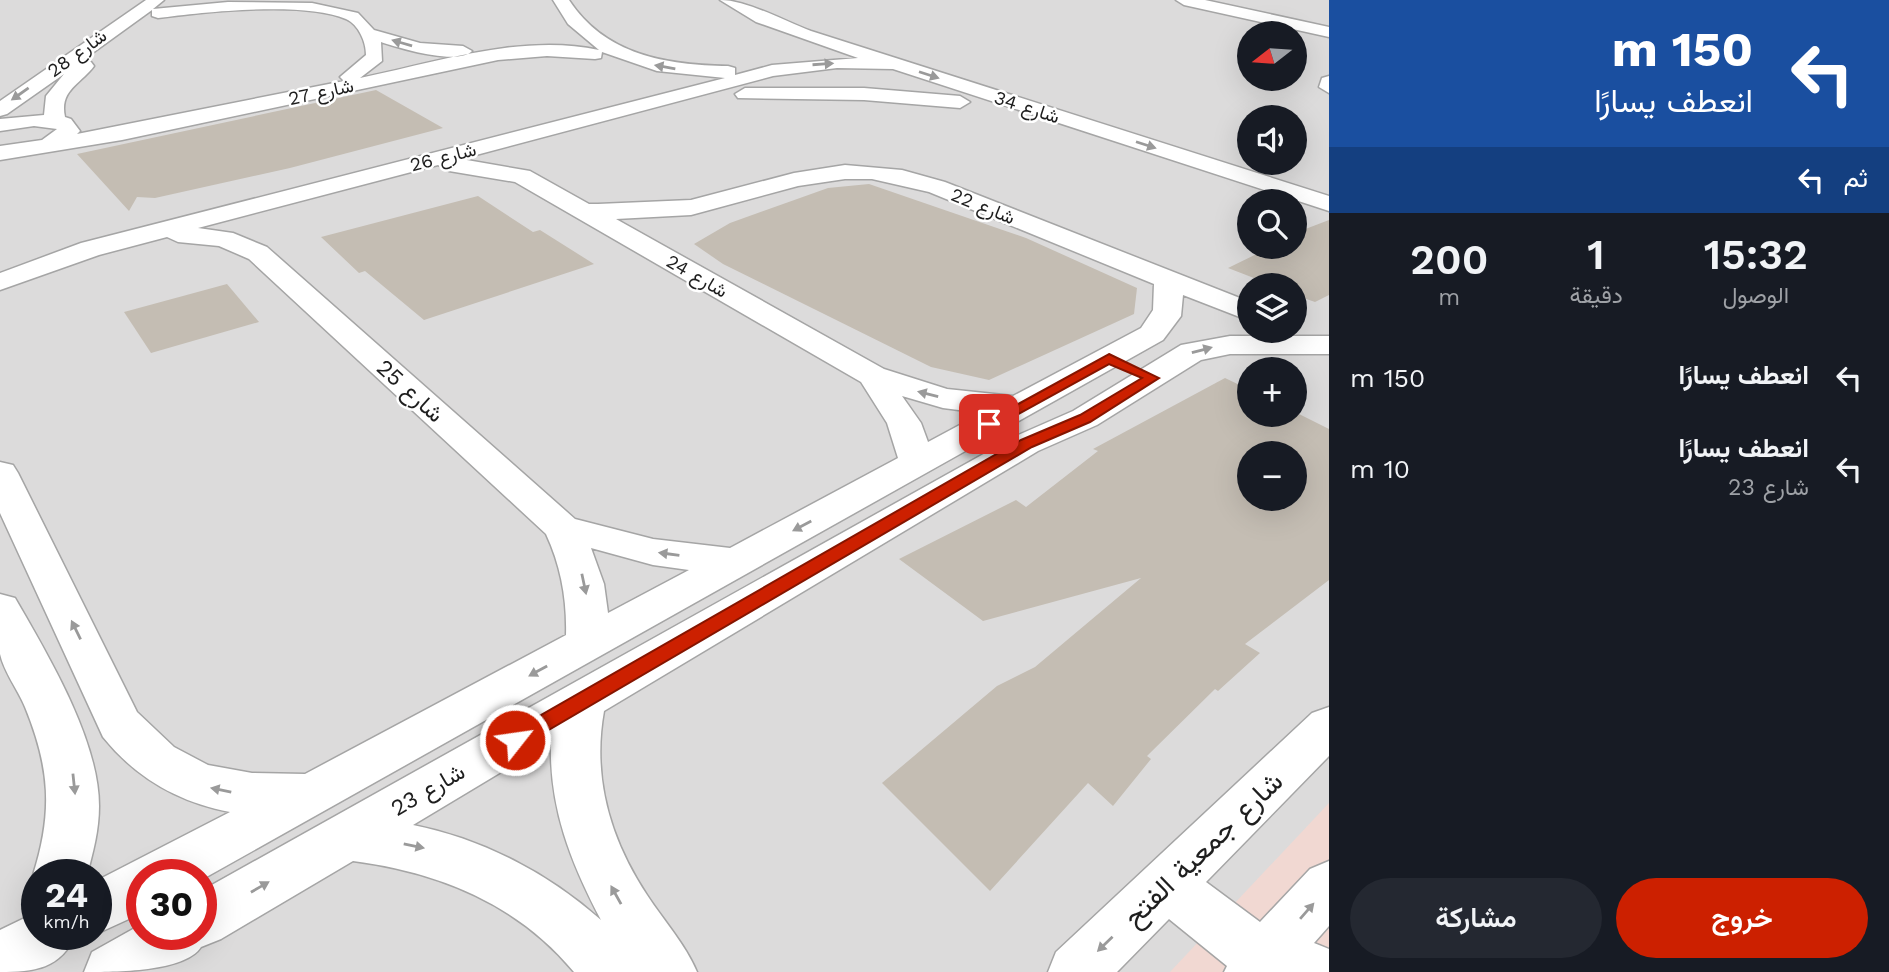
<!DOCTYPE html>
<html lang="ar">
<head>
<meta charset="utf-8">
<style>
  body { margin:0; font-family:"Work Sans",Vazirmatn,sans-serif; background:#242831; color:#f1f3f6; direction:rtl; height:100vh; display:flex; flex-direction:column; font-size:26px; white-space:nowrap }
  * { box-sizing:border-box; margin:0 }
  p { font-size:23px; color:#9ea1a6 }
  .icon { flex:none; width:38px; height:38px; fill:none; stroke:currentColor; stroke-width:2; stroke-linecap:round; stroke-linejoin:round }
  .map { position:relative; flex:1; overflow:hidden; direction:ltr }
  .details { display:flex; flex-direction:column; background:#171b24; width:560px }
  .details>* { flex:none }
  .banner { background:#1a4fa0; color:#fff; overflow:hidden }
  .needle { width:46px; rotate:253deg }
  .fabs { position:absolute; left:1237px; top:21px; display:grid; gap:14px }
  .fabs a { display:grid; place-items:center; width:70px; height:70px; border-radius:50%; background:#171b24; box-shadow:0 7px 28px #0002; font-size:35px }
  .speed { position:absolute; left:21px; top:859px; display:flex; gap:14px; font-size:35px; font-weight:700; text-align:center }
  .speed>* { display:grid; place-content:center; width:91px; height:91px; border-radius:50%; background:#171b24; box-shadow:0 7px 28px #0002; line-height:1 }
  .speed small { font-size:18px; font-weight:400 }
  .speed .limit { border:10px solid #d22; background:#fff; color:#111 }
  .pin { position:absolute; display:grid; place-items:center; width:60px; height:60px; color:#fff; margin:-30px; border-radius:14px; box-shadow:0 4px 10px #0006 }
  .me { position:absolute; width:77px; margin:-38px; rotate:60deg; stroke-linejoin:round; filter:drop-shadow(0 0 5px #0008) }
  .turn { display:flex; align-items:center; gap:24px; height:147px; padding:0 21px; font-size:32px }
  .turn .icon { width:91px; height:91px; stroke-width:2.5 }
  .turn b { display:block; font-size:49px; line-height:60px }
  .then { display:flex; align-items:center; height:66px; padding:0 21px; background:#0003; gap:14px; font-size:26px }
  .eta { display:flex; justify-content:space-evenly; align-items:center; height:119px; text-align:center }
  .eta b { font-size:42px; font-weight:600; line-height:49px }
  .action { display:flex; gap:14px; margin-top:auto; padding:14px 21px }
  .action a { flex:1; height:80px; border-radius:42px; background:#cc2000; color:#fff; font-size:28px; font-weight:600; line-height:80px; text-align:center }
  .action a+a { background:#242831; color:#f1f3f6 }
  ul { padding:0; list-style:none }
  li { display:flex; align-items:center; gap:21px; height:91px; padding:0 21px }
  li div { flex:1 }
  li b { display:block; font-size:26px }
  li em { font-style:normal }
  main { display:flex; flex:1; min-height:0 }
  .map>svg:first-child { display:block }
  .residential { fill:#dcdbdb; fill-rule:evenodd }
  .commercial { fill:#f1d8d2 }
  .building { fill:#c4bdb3; fill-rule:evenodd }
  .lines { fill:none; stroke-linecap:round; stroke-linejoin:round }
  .minor-casing { stroke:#a5a5a5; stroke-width:3 }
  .minor { fill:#fff; fill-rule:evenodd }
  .oneway { fill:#9a9a9a }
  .route { fill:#cc2000; stroke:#851500; stroke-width:2 }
  .labels { text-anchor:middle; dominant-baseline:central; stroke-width:5; stroke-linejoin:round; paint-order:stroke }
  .far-street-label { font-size:19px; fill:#1e1e1e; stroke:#fff }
  .street-label { font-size:23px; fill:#1e1e1e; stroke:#fff }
  .near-street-label { font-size:28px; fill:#1e1e1e; stroke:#fff }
</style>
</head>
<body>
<main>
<section class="details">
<div class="banner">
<div class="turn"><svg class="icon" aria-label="left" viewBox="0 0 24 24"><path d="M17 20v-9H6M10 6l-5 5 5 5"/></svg><div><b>150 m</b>انعطف يسارًا</div></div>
<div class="then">ثم<svg class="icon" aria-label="left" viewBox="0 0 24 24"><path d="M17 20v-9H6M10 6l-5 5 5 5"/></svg></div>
</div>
<div class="eta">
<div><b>15:32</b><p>الوصول</p></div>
<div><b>1</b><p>دقيقة</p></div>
<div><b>200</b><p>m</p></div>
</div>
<ul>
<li><svg class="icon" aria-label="left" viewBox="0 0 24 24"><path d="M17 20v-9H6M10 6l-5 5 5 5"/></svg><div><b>انعطف يسارًا</b></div><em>150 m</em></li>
<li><svg class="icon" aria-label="left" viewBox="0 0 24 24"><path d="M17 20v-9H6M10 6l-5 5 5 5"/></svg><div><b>انعطف يسارًا</b><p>شارع 23</p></div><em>10 m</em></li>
</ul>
<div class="action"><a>خروج</a><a>مشاركة</a></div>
</section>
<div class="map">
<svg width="1329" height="972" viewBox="0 0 1329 972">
  <rect width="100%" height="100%" fill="#efede3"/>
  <path class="residential" d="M0,0H1329V972H0ZM1250,33H1295V79H1250ZM1250,117H1295V163H1250ZM1250,201H1295V247H1250ZM1250,285H1295V331H1250ZM1250,369H1295V415H1250ZM1250,453H1295V499H1250ZM37,875H96V934H37ZM142,875H201V934H142Z"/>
  <path class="commercial" d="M1329,803V972H1170Z"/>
  <g class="building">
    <path d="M376,90L443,128L290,168L155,198L137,197L129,211L77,154Z"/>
    <path d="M869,184L1026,238L1137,288L1134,314L989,380L931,367L723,264L694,244L730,223L828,188Z"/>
    <path d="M478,196L533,232L540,230L594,264L424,320L365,271L359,273L321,237Z"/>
    <path d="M1329,220V295L1315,302L1295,295V285H1272L1228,268L1271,247H1295V233Z"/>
    <path d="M227,284L259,322L151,353L124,312Z"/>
    <path d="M1225,378L1250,390V415H1295V412L1329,429V580L1245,644L1260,653L1218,691L1215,689L1147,756L1151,759L1113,806L1088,783L990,891L882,783L997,686L1035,667L1141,578L983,621L899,559L1016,500L1026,507L1098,451L1093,449ZM1250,453H1295V499H1250Z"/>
  </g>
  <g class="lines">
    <g class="minor-casing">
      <g id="minor">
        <path d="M146,0H164L153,9L228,2L312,3L358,13L374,30L420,43L463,46L472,51C458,66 399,48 381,42L382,61L360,78C435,63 522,33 599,50L568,24L553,0H569C605,55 666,65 728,66L735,68V75L772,65L858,58L756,22L720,0C747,0 784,21 811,31L1329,196V211L893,69L837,68L773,76L461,159L530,171L589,204H598L691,200L794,173L845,165L902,170L945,182L1250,302V321L1183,295L1181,316L1163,340L201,880V875H142V913L96,934V881L230,812C178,802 136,778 103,737L0,513V462L13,465L18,473L137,712L174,747L208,765L252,773L305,774L566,635C567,600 561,566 546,534L249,259L219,246L178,242L167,237L99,255L0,290V273L81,243L725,78L657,71L602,52L601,58L595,59L547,56L498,60L122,140L0,160V146L42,140L57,129L34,126L0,131V119L44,115L46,96L64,74L7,114L0,116V101ZM152,10V16L158,18C204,12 304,1 346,19C359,25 366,42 366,55L340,77L344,81L77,134L80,131L71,119L65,117C59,90 81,84 94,66L91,62H80ZM438,165L449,171L515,182L861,382L887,423L898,458L730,548L653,539L575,519L267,247L233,233L198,228ZM845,179H872L929,192L1154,284L1153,310L1141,328L1013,396L947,389L884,369L616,219L691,215L798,186ZM902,396L943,408L982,413L928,442L921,423ZM591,548L653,565L689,570L608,613L604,584Z"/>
        <path d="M1176,0H1205L1329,27V37L1184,5Z"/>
        <path d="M1329,76V93L1319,87L1322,78Z"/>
        <path d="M745,88H864L960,96L970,102L960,108L864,100L738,98L735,94Z"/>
        <path d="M1230,336H1329V354H1230L1201,360L1097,425L1038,451L604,711C592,777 610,839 647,895C664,921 685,944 697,972H574C518,904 438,872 353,861L221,939L201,947C185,972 115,972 84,972L92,952L142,924V934H201V891L1014,437L1073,411L1181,345ZM551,742C549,808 571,863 601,920C548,873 483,839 413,825Z"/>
        <path d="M0,594L15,598C48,655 99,740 99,806C99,831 93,852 87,875H37V883L33,875C53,812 50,768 25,707C18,690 4,672 0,654C0,636 0,612 0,594Z"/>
        <path d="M1329,707V756L1206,882L1260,922L1310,869L1329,861V926L1314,943L1329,949V972H1224L1227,966L1169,919L1117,972H1048L1056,952L1312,713Z"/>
        <path d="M37,912V934H76C61,969 34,972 0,972V930Z"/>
      </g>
    </g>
    <use href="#minor" class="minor"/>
  </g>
  <defs><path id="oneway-solid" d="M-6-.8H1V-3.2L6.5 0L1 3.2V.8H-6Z" transform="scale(1.75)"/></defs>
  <g class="oneway">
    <use href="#oneway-solid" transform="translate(402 43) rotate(-164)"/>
    <use href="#oneway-solid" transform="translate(823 64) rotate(-4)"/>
    <use href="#oneway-solid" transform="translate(665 67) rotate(-170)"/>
    <use href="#oneway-solid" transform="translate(929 75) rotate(18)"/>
    <use href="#oneway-solid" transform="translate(20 94) rotate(145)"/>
    <use href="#oneway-solid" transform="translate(1146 145) rotate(18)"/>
    <use href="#oneway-solid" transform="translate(1202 350) rotate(-15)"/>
    <use href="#oneway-solid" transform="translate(928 394) rotate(-166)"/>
    <use href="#oneway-solid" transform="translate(802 526) rotate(152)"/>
    <use href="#oneway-solid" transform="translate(669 554) rotate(-172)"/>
    <use href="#oneway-solid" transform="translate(584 584) rotate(78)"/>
    <use href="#oneway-solid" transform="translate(76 630) rotate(-116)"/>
    <use href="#oneway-solid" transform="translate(538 671) rotate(151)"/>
    <use href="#oneway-solid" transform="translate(74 784) rotate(84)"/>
    <use href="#oneway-solid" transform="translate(221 790) rotate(-168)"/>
    <use href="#oneway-solid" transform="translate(414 846) rotate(12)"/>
    <use href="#oneway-solid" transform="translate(260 887) rotate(-30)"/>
    <use href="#oneway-solid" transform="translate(616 895) rotate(-119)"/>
    <use href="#oneway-solid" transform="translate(1307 911) rotate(-49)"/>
    <use href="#oneway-solid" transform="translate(1105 944) rotate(136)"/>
  </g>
  <path class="route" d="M1109,354L1159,378L1090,422L1032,447L523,745H508L505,740L508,734L1021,440L1080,415L1142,378L1109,364L995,427L989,429L982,424Z"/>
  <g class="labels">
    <g class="far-street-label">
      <text transform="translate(77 53) rotate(-36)">شارع 28</text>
      <text transform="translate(321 92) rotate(-12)">شارع 27</text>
      <text transform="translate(1027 107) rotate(18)">شارع 34</text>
      <text transform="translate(443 157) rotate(-14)">شارع 26</text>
      <text transform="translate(983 206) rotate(22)">شارع 22</text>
      <text transform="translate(697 276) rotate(30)">شارع 24</text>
    </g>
    <g class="street-label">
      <text transform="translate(410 391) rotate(42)">شارع 25</text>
      <text transform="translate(428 790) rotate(-30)">شارع 23</text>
    </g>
    <g class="near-street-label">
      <text transform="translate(1203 849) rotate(-44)">شارع جمعية الفتح</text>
    </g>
  </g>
</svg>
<div class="fabs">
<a><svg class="needle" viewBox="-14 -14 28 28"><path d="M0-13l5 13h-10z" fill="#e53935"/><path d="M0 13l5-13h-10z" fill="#9ea1a6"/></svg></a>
<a><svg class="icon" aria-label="sound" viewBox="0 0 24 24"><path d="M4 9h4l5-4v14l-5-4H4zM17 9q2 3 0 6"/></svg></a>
<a><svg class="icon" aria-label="search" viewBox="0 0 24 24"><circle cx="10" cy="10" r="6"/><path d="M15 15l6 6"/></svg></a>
<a><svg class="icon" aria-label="layers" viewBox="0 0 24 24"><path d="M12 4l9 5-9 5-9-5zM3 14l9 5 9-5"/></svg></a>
<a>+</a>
<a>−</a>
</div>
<div class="speed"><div>24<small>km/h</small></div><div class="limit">30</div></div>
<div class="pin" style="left:989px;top:424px;background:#d93025"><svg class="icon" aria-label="arrive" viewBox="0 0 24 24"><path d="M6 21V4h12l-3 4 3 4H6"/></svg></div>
<svg class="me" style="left:515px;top:740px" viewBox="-20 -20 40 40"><circle r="17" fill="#cc2000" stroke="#fff" stroke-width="3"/><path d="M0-11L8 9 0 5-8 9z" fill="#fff"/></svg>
</div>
</main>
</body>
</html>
